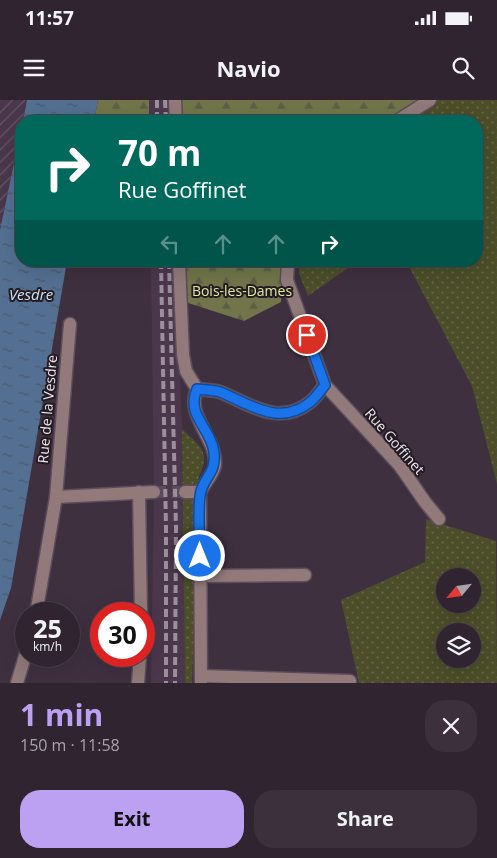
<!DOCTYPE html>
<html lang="en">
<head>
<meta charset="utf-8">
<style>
  body { margin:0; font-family:"Open Sans",sans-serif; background:#3b303b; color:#f1f3f6; height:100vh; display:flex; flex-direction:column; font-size:19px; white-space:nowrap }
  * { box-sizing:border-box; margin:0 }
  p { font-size:16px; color:#a7a4aa }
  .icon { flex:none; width:28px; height:28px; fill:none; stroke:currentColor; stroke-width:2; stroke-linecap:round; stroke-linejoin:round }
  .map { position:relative; height:583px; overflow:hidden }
  .drawer { display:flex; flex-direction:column; background:#2f242f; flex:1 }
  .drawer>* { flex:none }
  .banner { position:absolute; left:15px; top:15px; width:468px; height:152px; border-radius:20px; box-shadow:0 5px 20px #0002,0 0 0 1px #4a414b; background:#00695c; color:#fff; overflow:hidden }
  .needle { width:32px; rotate:241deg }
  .fabs { position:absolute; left:436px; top:468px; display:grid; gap:10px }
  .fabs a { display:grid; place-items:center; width:45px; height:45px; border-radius:50%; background:#2f242f; box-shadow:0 5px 20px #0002,0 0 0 1px #4a414b; font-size:25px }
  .speed { position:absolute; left:15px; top:502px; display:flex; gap:10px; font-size:25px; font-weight:700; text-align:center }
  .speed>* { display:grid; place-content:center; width:65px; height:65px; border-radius:50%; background:#2f242f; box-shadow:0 5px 20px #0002,0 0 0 1px #4a414b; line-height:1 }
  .speed small { font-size:12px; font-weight:400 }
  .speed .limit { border:8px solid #d22; background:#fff; color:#111 }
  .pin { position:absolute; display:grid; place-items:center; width:42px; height:42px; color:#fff; margin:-21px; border:2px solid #fff; border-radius:50%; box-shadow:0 1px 5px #0007 }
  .me { position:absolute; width:55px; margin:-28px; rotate:0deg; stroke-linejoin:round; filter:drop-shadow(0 0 4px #0008) }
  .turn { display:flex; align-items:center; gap:18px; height:105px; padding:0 20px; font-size:22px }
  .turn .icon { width:65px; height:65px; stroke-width:2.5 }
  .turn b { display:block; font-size:35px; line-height:42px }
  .lanes { display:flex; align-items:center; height:48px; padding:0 20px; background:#0003; justify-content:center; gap:25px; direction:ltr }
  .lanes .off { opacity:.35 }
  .round { display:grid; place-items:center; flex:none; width:52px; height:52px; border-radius:20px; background:#3b303b }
  .headline { display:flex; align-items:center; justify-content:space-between; height:85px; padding:0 20px }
  h1 { font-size:30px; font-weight:700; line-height:38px; color:#bca0f2 }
  .cta { display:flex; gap:10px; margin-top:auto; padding:10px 20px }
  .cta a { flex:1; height:58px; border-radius:20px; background:#bca0f2; color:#111; font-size:20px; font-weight:700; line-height:58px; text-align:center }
  .cta a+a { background:#3b303b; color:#f1f3f6 }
  .status { display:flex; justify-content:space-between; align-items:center; height:35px; padding:0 25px; background:#2f242f; direction:ltr }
  .status svg { height:14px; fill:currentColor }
  header { display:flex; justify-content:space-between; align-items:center; height:65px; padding:0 20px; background:#2f242f; font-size:22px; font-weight:700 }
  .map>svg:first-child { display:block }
  .industrial { fill:url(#industrial-furrows) }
  .built { fill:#4b374c }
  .grass { fill:url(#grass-dots); fill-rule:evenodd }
  .forest { fill:url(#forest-firs) }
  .water { fill:url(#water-ripples) }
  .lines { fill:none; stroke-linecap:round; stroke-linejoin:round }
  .minor-tunnel { stroke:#594b59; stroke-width:12; stroke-dasharray:12 6; stroke-linecap:butt }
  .minor-casing { stroke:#5b4d5b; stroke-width:15 }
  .minor { stroke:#917a79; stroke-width:12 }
  .rail { stroke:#9c8f9c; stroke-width:4; stroke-dasharray:8 4; stroke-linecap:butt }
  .route-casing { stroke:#114b97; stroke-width:12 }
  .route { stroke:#1a73e8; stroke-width:9 }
  .labels { text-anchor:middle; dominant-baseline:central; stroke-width:4; stroke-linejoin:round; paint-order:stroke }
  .park-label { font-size:14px; fill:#e2e9a0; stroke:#221b22 }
  .street-label { font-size:14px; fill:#eee4ee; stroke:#221b22 }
  .water-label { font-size:15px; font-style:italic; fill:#cfe2f8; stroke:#221b22 }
</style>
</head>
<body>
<div class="status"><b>11:57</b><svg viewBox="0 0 49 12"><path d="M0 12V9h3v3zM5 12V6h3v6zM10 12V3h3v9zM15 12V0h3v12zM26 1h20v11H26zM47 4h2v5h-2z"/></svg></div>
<header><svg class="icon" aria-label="menu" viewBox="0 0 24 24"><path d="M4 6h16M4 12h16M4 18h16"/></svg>Navio<svg class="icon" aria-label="search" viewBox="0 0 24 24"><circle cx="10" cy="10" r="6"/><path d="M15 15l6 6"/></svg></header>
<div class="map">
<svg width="497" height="583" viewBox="0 0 497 583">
  <defs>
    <pattern id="industrial-furrows" width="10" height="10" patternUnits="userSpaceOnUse" patternTransform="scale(1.25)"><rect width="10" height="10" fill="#4b374c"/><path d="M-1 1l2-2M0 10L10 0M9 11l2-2" fill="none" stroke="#655466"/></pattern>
    <pattern id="grass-dots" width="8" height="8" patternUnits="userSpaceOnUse" patternTransform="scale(1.25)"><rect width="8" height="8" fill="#4b4e28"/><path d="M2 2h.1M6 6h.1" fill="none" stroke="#656748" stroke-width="1.8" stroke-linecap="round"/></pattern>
    <pattern id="forest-firs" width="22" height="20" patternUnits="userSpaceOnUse" patternTransform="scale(1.25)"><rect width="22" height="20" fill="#717549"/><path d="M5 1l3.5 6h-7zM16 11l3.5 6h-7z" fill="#5e5f48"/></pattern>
    <pattern id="water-ripples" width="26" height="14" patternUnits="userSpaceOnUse" patternTransform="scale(1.25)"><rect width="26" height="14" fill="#537092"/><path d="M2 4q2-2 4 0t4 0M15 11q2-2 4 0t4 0" fill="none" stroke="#4d5a6c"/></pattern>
  </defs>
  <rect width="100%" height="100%" fill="#3f303f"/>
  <path class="industrial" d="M0,0H27L0,130Z"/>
  <g class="built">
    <rect x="149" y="0" width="23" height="21"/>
    <path d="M151,161H175L182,329L185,583H151L154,392Z"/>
  </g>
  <g class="grass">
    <path d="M436,0H497V384L472,286L406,161H476V21H410Z"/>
    <path d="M299,161H358L308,196L299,174Z"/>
    <path d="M182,329C202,348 211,351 198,379L192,583H185Z"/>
    <path d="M426,419L496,441L497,583H359L341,500L425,462ZM445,476H472V504H445ZM445,531H472V559H445Z"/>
  </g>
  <g class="forest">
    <path d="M98,0H149V21H94Z"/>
    <path d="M173,0H422L383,21H174Z"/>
    <path d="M181,161H282L281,202L244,221L182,201Z"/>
  </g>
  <g class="water">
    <path d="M27,0H98L94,21H23Z"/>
    <path d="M21,30V161H67L11,488L0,520V130Z"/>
  </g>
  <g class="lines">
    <path class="minor-tunnel" d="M154,392H185"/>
    <g class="minor-casing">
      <g id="minor">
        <path d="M175,0L176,21"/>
        <path d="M397,21L430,0"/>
        <path d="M179,161L183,255L186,271L197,289"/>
        <path d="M288,161L287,180L325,285L400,366L425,402L439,419"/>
        <path d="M197,289C185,316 217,338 215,365C214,373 204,384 200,392L201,583"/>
        <path d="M197,289C204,290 213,290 220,292C248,303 278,327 309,303C315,299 320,291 325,285"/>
        <path d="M139,392L141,514"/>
        <path d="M185,392H200"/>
        <path d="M56,397L154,392"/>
        <path d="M200,476L305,475"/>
        <path d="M36,514L56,397L70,224"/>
        <path d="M201,576L350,581"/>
        <path d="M17,583L26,553"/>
        <path d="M138,583L140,556"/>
      </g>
    </g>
    <use href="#minor" class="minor"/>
    <g class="rail">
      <path d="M157,0V21"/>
      <path d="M165,0L166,21"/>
      <path d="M161,161L166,428V583"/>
      <path d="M169,161L176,428L175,583"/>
    </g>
  </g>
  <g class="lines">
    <g class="route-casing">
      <path id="route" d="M200,456C200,441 197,404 201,391C206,375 216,372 214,353C212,329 185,315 197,289C204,290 213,290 220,292C248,303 278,327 309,303C315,299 320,291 325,285L307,235"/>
    </g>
    <use href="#route" class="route"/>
  </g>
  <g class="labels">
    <g class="park-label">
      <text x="242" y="190">Bois-les-Dames</text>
    </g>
    <g class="street-label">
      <text transform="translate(47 309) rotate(-85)">Rue de la Vesdre</text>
      <text transform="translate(395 341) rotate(49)">Rue Goffinet</text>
    </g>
    <g class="water-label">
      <text x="31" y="194">Vesdre</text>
    </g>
  </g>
</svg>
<div class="fabs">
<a><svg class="needle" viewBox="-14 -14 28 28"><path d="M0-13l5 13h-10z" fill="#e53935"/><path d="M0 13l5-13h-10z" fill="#a7a4aa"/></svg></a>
<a><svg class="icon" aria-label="layers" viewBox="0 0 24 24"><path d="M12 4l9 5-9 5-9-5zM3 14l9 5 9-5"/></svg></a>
</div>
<div class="speed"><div>25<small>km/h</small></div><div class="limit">30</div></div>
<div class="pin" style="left:307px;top:235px;background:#d93025"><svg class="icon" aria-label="arrive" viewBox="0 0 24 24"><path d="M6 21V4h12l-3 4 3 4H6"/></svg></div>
<svg class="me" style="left:200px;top:456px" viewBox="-20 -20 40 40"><circle r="17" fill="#1a73e8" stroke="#fff" stroke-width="3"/><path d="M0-11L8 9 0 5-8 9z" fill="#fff"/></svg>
<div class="banner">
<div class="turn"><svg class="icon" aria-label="right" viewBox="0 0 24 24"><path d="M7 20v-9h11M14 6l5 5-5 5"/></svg><div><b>70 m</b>Rue Goffinet</div></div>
<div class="lanes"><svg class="icon off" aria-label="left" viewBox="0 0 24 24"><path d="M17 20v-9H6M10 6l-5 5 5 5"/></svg><svg class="icon off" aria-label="ahead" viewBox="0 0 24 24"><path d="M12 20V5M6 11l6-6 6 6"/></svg><svg class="icon off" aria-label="ahead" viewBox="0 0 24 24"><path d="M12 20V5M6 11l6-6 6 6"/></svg><svg class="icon" aria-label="right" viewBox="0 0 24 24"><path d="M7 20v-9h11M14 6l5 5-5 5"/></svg></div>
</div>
</div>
<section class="drawer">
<div class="headline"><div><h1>1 min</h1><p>150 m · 11:58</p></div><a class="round"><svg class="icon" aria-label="close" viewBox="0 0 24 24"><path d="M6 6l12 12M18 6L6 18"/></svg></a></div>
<div class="cta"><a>Exit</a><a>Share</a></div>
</section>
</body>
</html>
